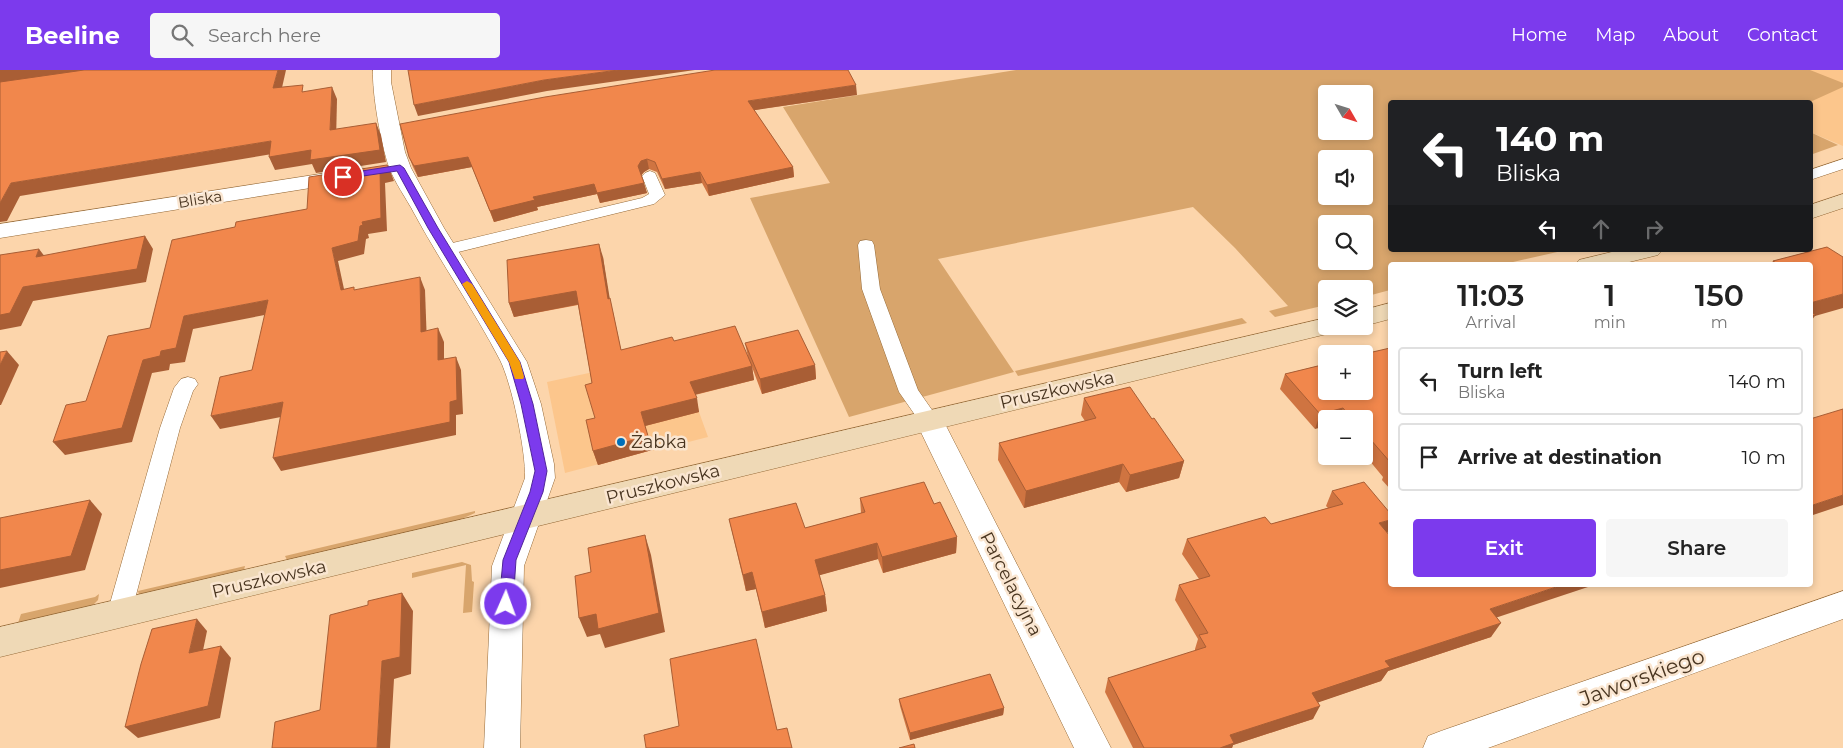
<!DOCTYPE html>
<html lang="en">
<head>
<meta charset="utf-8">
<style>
  body { margin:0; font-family:Montserrat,sans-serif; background:#f6f6f6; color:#222; height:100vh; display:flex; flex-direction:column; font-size:19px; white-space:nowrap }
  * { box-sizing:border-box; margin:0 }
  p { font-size:16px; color:#767676 }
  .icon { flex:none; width:28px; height:28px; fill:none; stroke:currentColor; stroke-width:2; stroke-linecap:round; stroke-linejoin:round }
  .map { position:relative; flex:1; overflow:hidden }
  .details { position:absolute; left:1388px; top:192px; width:425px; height:325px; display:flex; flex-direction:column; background:#fff; border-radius:5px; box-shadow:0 2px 8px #0003 }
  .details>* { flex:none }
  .guide { position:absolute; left:1388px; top:30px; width:425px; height:152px; border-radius:5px; box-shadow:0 2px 8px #0003; background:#202124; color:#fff; overflow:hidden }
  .needle { width:32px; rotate:129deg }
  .fabs { position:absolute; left:1318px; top:15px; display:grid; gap:10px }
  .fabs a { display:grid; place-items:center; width:55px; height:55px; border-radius:5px; background:#fff; box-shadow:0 2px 8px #0003; font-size:25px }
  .pin { position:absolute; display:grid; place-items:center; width:42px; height:42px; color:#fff; margin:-21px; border:2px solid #fff; border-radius:50%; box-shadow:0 1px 5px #0007 }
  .me { position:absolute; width:55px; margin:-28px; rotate:2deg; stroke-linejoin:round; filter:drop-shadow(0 0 4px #0008) }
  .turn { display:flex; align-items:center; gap:18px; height:105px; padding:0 25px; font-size:22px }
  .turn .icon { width:65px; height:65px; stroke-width:2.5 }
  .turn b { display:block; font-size:35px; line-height:42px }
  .lanes { display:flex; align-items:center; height:48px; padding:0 25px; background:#0003; justify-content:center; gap:25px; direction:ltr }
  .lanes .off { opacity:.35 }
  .eta { display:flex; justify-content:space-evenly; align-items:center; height:85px; text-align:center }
  .eta b { font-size:30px; font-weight:600; line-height:35px }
  .cta { display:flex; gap:10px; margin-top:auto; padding:10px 25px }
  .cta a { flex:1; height:58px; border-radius:5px; background:#7c3aed; color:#fff; font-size:20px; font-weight:600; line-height:58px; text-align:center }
  .cta a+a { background:#f6f6f6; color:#222 }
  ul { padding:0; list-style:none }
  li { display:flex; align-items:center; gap:15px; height:68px; margin:0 10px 8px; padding:0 15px; border:2px solid #e0e0e0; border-radius:5px }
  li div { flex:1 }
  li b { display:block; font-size:19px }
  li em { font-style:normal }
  header { display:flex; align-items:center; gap:30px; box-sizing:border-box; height:70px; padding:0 25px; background:#7c3aed; color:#fff }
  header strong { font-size:24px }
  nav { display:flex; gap:28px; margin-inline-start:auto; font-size:18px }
  .search { width:350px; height:45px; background:#f6f6f6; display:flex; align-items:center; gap:12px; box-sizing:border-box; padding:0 18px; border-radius:5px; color:#767676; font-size:19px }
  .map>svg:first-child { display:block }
  .built { fill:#fcc68c }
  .green { fill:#d8a56c; fill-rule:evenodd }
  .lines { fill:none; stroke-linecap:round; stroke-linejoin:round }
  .lane-casing { stroke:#956a38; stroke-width:1 }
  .street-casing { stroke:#956a38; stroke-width:1 }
  .secondary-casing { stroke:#956a38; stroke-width:1 }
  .lane { fill:#fff; fill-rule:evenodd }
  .street { fill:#fff; fill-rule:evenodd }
  .secondary { fill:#efd9b6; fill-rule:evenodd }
  .wall { fill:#cf7441 }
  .shaded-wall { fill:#a95e35 }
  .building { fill:#f1874c; stroke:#a95e35 }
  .route { fill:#7c3aed; stroke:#51269a }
  .slow { fill:#f59e0b }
  .poi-dot { fill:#006fb9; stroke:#fae6d1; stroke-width:2 }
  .labels { text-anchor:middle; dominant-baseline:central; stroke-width:5; stroke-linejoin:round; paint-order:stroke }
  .far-street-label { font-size:15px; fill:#493520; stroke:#fae6d1 }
  .street-label { font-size:18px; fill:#493520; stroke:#fae6d1 }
  .poi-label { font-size:18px; fill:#493520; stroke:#fae6d1; text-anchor:start }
  .near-street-label { font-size:21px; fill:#493520; stroke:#fae6d1 }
</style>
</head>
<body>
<header>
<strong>Beeline</strong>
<div class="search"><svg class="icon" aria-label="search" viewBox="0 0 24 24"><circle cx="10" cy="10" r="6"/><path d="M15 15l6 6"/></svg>Search here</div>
<nav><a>Home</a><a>Map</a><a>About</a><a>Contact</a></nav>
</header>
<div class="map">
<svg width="1843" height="678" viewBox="0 0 1843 678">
  <rect width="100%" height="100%" fill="#fcd5ab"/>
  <g class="built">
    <path d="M1678,0H1843V76L1810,62V32H1747Z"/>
    <path d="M640,292L699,342L708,367L653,381L652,380L565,403L547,312Z"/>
  </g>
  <g class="green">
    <path d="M1016,0H1810L1843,13V17L1810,32H1390V180H1566L1500,195H1390V220L1364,227V219H1326V235L1275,247L1269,241L1288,236L1235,178L1193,137L938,189L1014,302L849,347L750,128L830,113L783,37ZM1326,24H1364V61H1326ZM1326,89H1364V126H1326ZM1326,154H1364V191H1326Z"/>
    <path d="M1810,62L1838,75L1810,85Z"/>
    <path d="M1242,248L1247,253L1018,306L1015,301Z"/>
    <path d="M475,441V443L457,451L287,490L285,486Z"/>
    <path d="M462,492L471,495L472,511L474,512L472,542L463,543L466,495L412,508V503Z"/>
    <path d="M245,496L244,500L139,525L138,521Z"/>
    <path d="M99,524L98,530L92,536L18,553L21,544L95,527Z"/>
  </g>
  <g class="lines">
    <g class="lane-casing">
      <g id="lane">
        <path d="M1843,89V99L1810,110V100Z"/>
        <path d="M650,101L655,103L665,125L654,134L446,185L440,184L438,180L440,176L642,128L649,124L642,106L645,103Z"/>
        <path d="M866,170L872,171L874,175L880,219L918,320L939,350L936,355L929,357L922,355L899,322L862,219L858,175L860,171Z"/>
        <path d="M188,307L195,309L198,314L193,321L180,358L131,544L127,551L119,554L111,551L107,544L160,358L174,318L181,309Z"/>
      </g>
    </g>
    <g class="street-casing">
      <g id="street">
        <path d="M373,0H391V12L405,82L411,98L444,158L527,292L541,334L554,394L555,408L524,496L520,678H484L492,496L525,408C526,382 512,314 500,290C474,240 441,193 414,143C406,128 395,113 389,97C381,74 372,24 373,0Z"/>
        <path d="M346,100L354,101L357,106L354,111L0,168V154Z"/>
        <path d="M929,340L939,343L943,350L1111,678H1074L915,350L919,343Z"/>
        <path d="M1843,521V549L1488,678H1423L1428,666L1441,661Z"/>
      </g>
    </g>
    <g class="secondary-casing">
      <g id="secondary">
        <path d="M1843,124V138L1810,149V135Z"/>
        <path d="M1620,180H1662L1658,185L1617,195H1575L1579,190Z"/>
        <path d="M1390,233V249L1364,256V240Z"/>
        <path d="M1326,248V256H1338L1335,262L0,587V557Z"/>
      </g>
    </g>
    <use href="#lane" class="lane"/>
    <use href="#street" class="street"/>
    <use href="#secondary" class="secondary"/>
  </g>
  <g class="wall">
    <path d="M857,25L754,40L793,97L794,107L709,126L702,113L665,119L657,102L649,99L644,102L641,105L647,123L600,133L597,124L537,137L538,140L494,152L472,97L418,107L413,97L409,87Z"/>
    <path d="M1827,177L1815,246L1810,195H1770L1773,191Z"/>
    <path d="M603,187L609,229L613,242L621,280L674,271L748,287L745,273L815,295L816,309L762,324L752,297L754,310L695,325L699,342L645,356L652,380L598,395L593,381L595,348L592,313L578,235L514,247L509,233Z"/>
    <path d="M1390,278V419L1382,410L1383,407L1364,384V349H1326L1315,359L1280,319L1285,304Z"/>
    <path d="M1084,328L1152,349L1184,391L1179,408L1126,422L1119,412L1024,438L998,390L999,373L1085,351L1081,345Z"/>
    <path d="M1332,421L1390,458L1387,463L1390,515L1497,548L1491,567L1388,601L1381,611L1318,632L1313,649L1233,675L1232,678H1133L1105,622L1108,608L1195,581V579L1198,569L1175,530L1179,515L1199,509L1182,484L1187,469L1271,454L1328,438L1326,436Z"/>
    <path d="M860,428L934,434L957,467L956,483L883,503L878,489L819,505L825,525L827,541L765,558L756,519L746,521L729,449L805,458L861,443Z"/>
    <path d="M899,629L1004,638L1003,645L910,670L900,636Z"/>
  </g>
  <g class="shaded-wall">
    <path d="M0,0H93L0,13Z"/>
    <path d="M278,0H286L279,31L273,18Z"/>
    <path d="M618,0H695L547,21L418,46L414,35L544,10Z"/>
    <path d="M856,15L857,25L749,41L748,31Z"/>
    <path d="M332,17L337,29L336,72L330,60Z"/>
    <path d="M376,53L381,65L386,92L316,103L312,94L275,100L269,87Z"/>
    <path d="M271,71L278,83L20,126L7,151L0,152V133L11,113Z"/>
    <path d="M468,87L472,97L418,107L414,96Z"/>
    <path d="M647,89L649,99L644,102L640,107L638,96L641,91Z"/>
    <path d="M793,97L794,107L709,126L707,115Z"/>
    <path d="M389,98L394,111L385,113L387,161L368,164L369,168L366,169L364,184L338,191L347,233L341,220L332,178L360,156L362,152L380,100Z"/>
    <path d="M700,102L702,113L665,119L662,109Z"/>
    <path d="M644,113L647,123L600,133L597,123Z"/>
    <path d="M594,114L597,124L537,137L538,140L494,152L490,141L533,127Z"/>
    <path d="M145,166L153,179L146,212L33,231L21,256L0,260V245L23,217Z"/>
    <path d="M599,174L603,187L612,242L608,229Z"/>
    <path d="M39,179L49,192L36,187Z"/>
    <path d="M420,207L425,220L427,275L421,262Z"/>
    <path d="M576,221L580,234L514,247L509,233Z"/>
    <path d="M1843,224V238L1815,246L1810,252V233Z"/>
    <path d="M268,230L275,243L193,259L185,292L170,294L169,300L152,303L132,372L65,385L53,372L143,290L161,281L184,246Z"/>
    <path d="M438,258L444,272V303L438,290Z"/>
    <path d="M7,281L19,295L1,335H0V295Z"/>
    <path d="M456,287L461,300L463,344L456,345V365L281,401L273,388L450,332Z"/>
    <path d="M815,295L816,309L762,324L760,309Z"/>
    <path d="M752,296L754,310L693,325L690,312Z"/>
    <path d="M697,328L699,342L645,356L641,342Z"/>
    <path d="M283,332L291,345L220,359L211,346Z"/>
    <path d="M1343,338L1338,349H1326V356L1315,359L1320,344Z"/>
    <path d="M648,366L652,380L598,395L593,381Z"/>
    <path d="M1184,391L1179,408L1126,422L1130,405Z"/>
    <path d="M1123,394L1119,412L1024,438L1026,421Z"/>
    <path d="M1843,425V435L1810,446V436Z"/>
    <path d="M90,430L102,444L85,500L0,518V500Z"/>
    <path d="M1390,450V458L1387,463L1379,453Z"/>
    <path d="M645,465L651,485L665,562L605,578L600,564L587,567L579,548Z"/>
    <path d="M957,467L956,483L883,503L882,487Z"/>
    <path d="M877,473L878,489L817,506L815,490Z"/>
    <path d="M752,502L756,519L746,521L743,505Z"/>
    <path d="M1562,515H1594L1480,553L1490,539Z"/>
    <path d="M402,523L413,541L411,604L394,609L390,678H377L382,591Z"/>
    <path d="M825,525L827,541L765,558L762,542Z"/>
    <path d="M197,549L207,561L200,595L189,583Z"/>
    <path d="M1501,553L1491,567L1388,601L1381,611L1305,637L1312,623L1385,591Z"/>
    <path d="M221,576L231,588L220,648L138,668L125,657Z"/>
    <path d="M1320,636L1313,649L1233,675L1232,678H1220L1230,665Z"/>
    <path d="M1004,638L1003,645L910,670V663Z"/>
  </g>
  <g class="building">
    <path d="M84,0H278L273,18L303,15L302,22L332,17L330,60L376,53L380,80L310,90L311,80L269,87L271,71L11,113L0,133V12Z"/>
    <path d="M408,0H618L544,10L414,35Z"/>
    <path d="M715,0H848L856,15L748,31L793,97L707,115L700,102L662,109L655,92L647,89L641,91L638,96L644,113L597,123L594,114L533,127L535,130L490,141L468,87L414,96L409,87L400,54L545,27Z"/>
    <path d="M387,95L389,98L380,100L381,148L362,152L363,155L360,156L358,171L332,178L341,220L354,217V220L420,207L421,262L438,258V290L456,287L457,330L450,332V352L273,388L283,332L211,346L220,307L252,300L268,230L184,246L176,278L161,281L160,286L143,290L122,358L53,372L66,335L86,331L108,266L150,258L172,170L235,157L236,152L307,139L309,107Z"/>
    <path d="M145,166L137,199L23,217L10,243L0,245V185L39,179L36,187Z"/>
    <path d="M599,174L608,229L610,228L621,280L672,267L674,271L735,256L752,296L690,312L697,328L641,342L648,366L593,381L586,350L595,348L585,315L592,313L576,221L509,233L507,190Z"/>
    <path d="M1827,177L1843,187V224L1810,233V195H1779L1773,191Z"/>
    <path d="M1810,241L1816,245L1810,246Z"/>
    <path d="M798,260L815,295L760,309L745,273Z"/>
    <path d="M1390,278V392L1364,362V349H1352L1343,338L1320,344L1285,304L1326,294V321H1364V284Z"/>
    <path d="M7,281L0,295V282Z"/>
    <path d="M1130,317L1152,349L1154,348L1184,391L1130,405L1123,394L1026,421L999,373L1096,348L1084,328Z"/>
    <path d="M1843,339V425L1810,436V349Z"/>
    <path d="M924,412L934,434L940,432L957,467L882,487L877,473L815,490L825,525L762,542L752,502L743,505L729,449L796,433L805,458L865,442L860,428Z"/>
    <path d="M1364,412L1390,443V450L1379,453L1390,466V515H1562L1490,539L1501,553L1385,591L1390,597L1312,623L1320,636L1230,665L1234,673L1220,678H1144L1108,608L1206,577L1199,565L1208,563L1179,515L1210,506L1187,469L1265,447L1271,454L1343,434L1332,421Z"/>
    <path d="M90,430L71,486L0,500V448Z"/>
    <path d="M645,465L659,543L598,559L596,544L579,548L575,506L591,502L588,478Z"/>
    <path d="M402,523L400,587L382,591L377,678H272L275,652L320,640L330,545L368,535V531Z"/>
    <path d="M197,549L189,583L221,576L208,636L125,657L141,594L152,559Z"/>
    <path d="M756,569L777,660L787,658L792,678H646L644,665L679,656L670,589Z"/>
    <path d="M990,604L1004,638L910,663L899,629Z"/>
    <path d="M914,674L915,678H899Z"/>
  </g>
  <path class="route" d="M400,95L404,98L438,158L520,292L533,334L547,401L543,422L516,490L513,534L511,538L506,539L501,538L499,534L503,490L530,422L535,401L521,334L509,292L428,158L397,101L343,109L338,107L343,104Z"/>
  <path class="slow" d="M467,211L472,214L520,292L524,307L523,309H515L509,292L462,214Z"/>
  <circle class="poi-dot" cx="621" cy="372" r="5"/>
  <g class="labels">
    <g class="far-street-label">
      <text transform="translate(200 129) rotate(-9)">Bliska</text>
    </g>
    <g class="street-label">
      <text transform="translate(1057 320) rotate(-13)">Pruszkowska</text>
      <text transform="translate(663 414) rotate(-14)">Pruszkowska</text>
      <text transform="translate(269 509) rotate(-13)">Pruszkowska</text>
      <text transform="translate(1011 514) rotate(63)">Parcelacyjna</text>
    </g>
    <g class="poi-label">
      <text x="631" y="372">Żabka</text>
    </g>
    <g class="near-street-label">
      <text transform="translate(1642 607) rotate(-20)">Jaworskiego</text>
    </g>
  </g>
</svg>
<div class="fabs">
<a><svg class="needle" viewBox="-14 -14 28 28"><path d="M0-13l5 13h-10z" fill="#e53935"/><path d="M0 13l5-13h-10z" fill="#767676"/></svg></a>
<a><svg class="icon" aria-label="sound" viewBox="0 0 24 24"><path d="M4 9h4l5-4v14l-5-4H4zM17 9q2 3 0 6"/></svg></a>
<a><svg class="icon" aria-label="search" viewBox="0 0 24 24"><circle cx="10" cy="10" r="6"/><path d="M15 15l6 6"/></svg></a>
<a><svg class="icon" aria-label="layers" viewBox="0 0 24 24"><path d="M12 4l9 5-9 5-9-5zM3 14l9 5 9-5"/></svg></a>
<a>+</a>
<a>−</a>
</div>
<div class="pin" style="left:343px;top:107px;background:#d93025"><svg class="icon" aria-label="arrive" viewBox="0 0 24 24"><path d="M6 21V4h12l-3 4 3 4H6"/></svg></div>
<svg class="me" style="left:506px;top:534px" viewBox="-20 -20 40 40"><circle r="17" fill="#7c3aed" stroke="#fff" stroke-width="3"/><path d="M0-11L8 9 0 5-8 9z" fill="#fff"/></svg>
<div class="guide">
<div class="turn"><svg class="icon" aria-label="left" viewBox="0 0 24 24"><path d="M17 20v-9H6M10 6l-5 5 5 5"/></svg><div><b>140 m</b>Bliska</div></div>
<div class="lanes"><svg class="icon" aria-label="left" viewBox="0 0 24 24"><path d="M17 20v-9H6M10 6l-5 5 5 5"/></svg><svg class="icon off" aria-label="ahead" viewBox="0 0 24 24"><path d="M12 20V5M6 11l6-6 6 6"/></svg><svg class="icon off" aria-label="right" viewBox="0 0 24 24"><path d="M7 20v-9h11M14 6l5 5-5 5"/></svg></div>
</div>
<section class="details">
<div class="eta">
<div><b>11:03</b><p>Arrival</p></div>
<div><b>1</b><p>min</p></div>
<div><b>150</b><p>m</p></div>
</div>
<ul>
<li><svg class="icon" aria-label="left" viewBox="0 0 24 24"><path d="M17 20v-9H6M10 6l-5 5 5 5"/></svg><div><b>Turn left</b><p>Bliska</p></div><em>140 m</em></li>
<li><svg class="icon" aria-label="arrive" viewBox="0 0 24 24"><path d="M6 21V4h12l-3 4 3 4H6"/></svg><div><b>Arrive at destination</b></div><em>10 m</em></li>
</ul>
<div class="cta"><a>Exit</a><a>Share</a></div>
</section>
</div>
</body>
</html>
